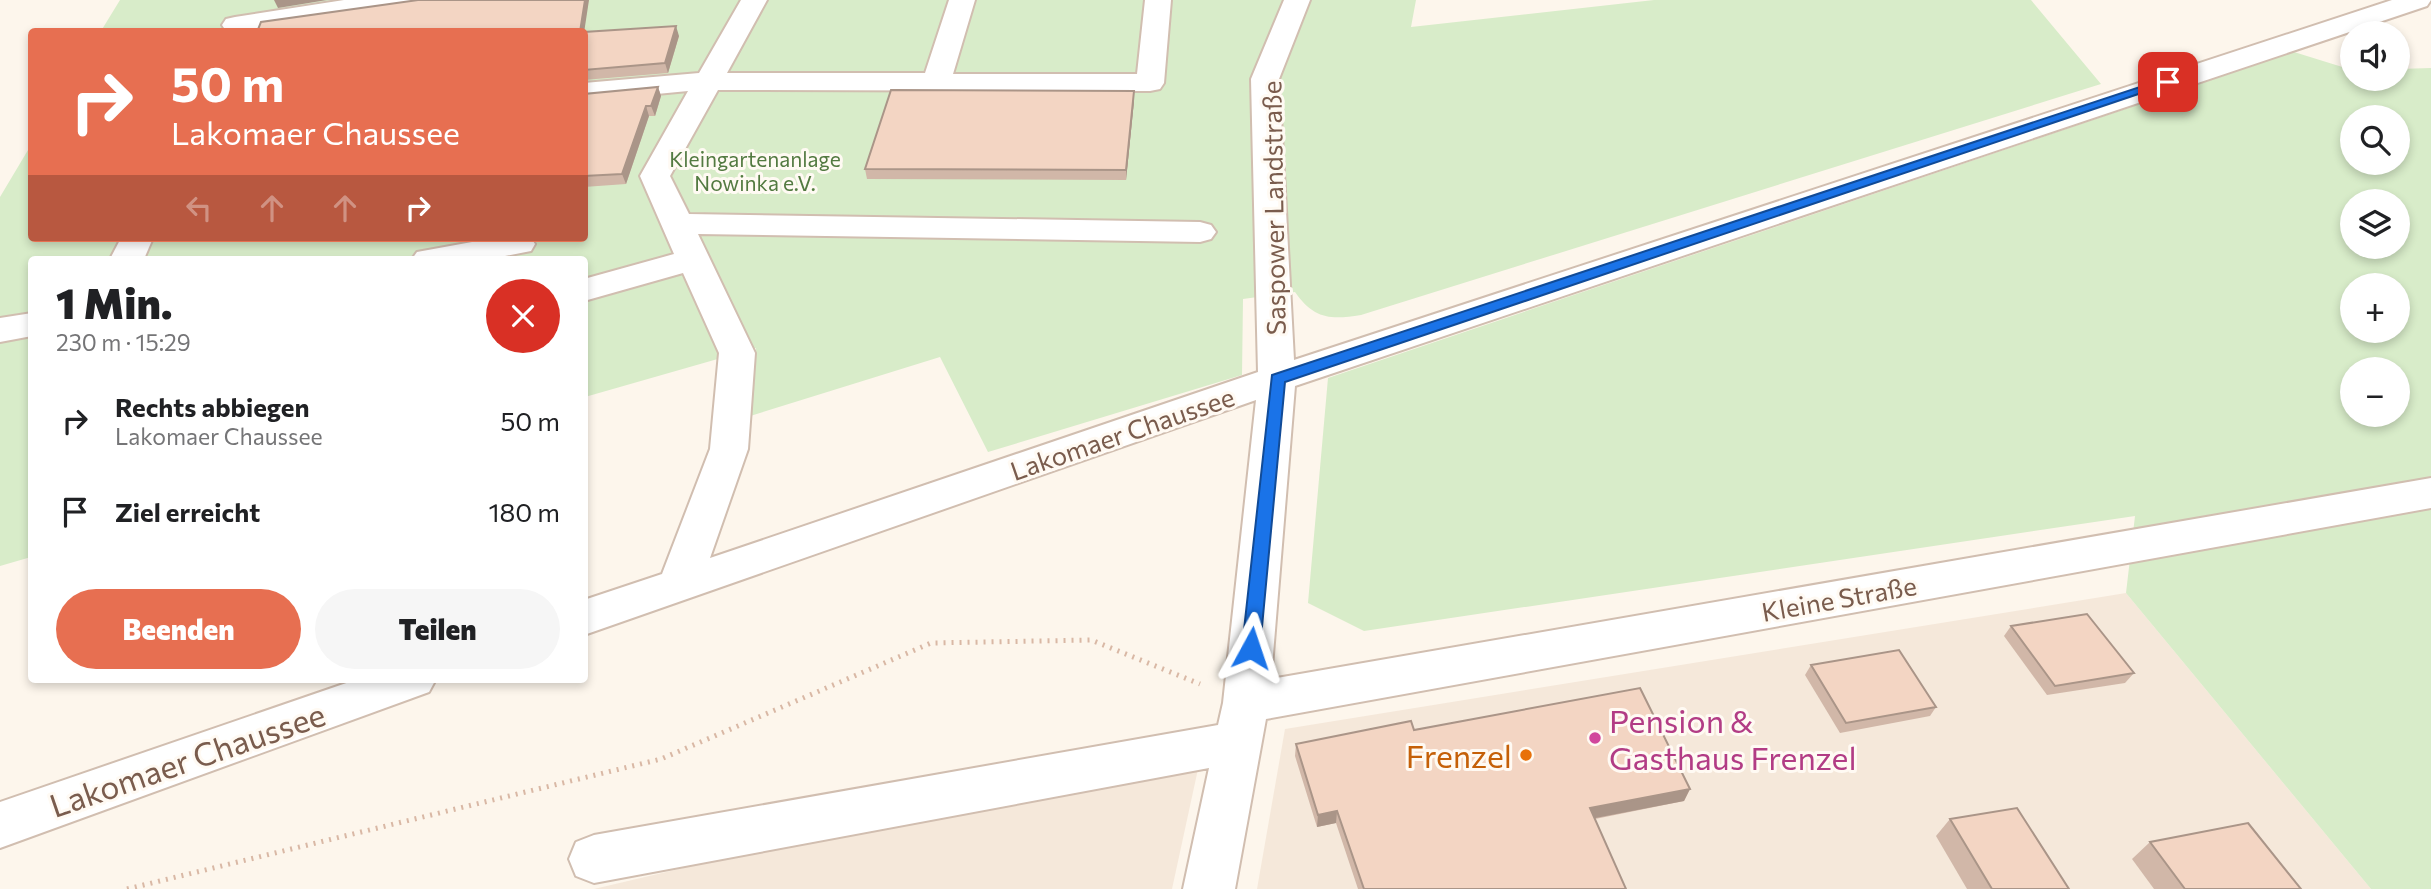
<!DOCTYPE html>
<html lang="de">
<head>
<meta charset="utf-8">
<style>
  body { margin:0; font-family:Commissioner,sans-serif; background:#f6f6f6; color:#202124; height:100vh; display:flex; flex-direction:column; font-size:26px; white-space:nowrap }
  * { box-sizing:border-box; margin:0 }
  p { font-size:23px; color:#757577 }
  .icon { flex:none; width:38px; height:38px; fill:none; stroke:currentColor; stroke-width:2; stroke-linecap:round; stroke-linejoin:round }
  .map { position:relative; flex:1; overflow:hidden }
  .details { position:absolute; left:28px; top:256px; width:560px; height:427px; display:flex; flex-direction:column; background:#fff; border-radius:7px; box-shadow:0 4px 10px #0003 }
  .details>* { flex:none }
  .guide { position:absolute; left:28px; top:28px; width:560px; height:214px; border-radius:7px; box-shadow:0 4px 10px #0003; background:#e76f51; color:#fff; overflow:hidden }
  .buttons { position:absolute; left:2340px; top:21px; display:grid; gap:14px }
  .buttons a { display:grid; place-items:center; width:70px; height:70px; border-radius:50%; background:#fff; box-shadow:0 4px 10px #0003; font-size:35px }
  .pin { position:absolute; display:grid; place-items:center; width:60px; height:60px; color:#fff; margin:-30px; border-radius:14px; box-shadow:0 4px 10px #0006 }
  .me { position:absolute; width:77px; margin:-38px; rotate:5deg; stroke-linejoin:round; filter:drop-shadow(0 0 5px #0008) }
  .turn { display:flex; align-items:center; gap:24px; height:147px; padding:0 28px; font-size:32px }
  .turn .icon { width:91px; height:91px; stroke-width:2.5 }
  .turn b { display:block; font-size:49px; line-height:60px }
  .lanes { display:flex; align-items:center; height:66px; padding:0 28px; background:#0003; justify-content:center; gap:35px; direction:ltr }
  .lanes .off { opacity:.35 }
  .round { display:grid; place-items:center; flex:none; width:74px; height:74px; border-radius:37px; background:#f6f6f6 }
  .summary { display:flex; align-items:center; justify-content:space-between; height:119px; padding:0 28px }
  h1 { font-size:42px; font-weight:800; line-height:52px }
  .primary-button { display:flex; gap:14px; margin-top:auto; padding:14px 28px }
  .primary-button a { flex:1; height:80px; border-radius:42px; background:#e76f51; color:#fff; font-size:28px; font-weight:800; line-height:80px; text-align:center }
  .primary-button a+a { background:#f6f6f6; color:#202124 }
  ul { padding:0; list-style:none }
  li { display:flex; align-items:center; gap:21px; height:91px; padding:0 28px }
  li div { flex:1 }
  li b { display:block; font-size:26px }
  li em { font-style:normal }
  .map>svg:first-child { display:block }
  .residential { fill:#f5e8da }
  .green { fill:#d8ecc9; fill-rule:evenodd }
  .lines { fill:none; stroke-linecap:round; stroke-linejoin:round }
  .minor-casing { stroke:#d1beb0; stroke-width:4 }
  .path { stroke:#d9b8a5; stroke-width:5; stroke-dasharray:2 6; stroke-linecap:butt }
  .minor { fill:#fff; fill-rule:evenodd }
  .wall { fill:#d1b7a8 }
  .shaded-wall { fill:#aa9588 }
  .building { fill:#f3d5c3; stroke:#aa9588; stroke-width:2 }
  .route { fill:#1a73e8; stroke:#114b97; stroke-width:2 }
  .hotel-dot { fill:#d1479c; stroke:#fffaf3; stroke-width:2.5 }
  .food-dot { fill:#e8710a; stroke:#fffaf3; stroke-width:2.5 }
  .labels { text-anchor:middle; dominant-baseline:central; stroke-width:6; stroke-linejoin:round; paint-order:stroke }
  .far-park-label { font-size:21px; fill:#537a41; stroke:#fffaf3 }
  .street-label { font-size:26px; fill:#7a5c4d; stroke:#fffaf3 }
  .near-hotel-label { font-size:32px; fill:#b23c85; stroke:#fffaf3; text-anchor:start }
  .near-food-label { font-size:32px; fill:#c56008; stroke:#fffaf3; text-anchor:end }
  .near-street-label { font-size:32px; fill:#7a5c4d; stroke:#fffaf3 }
</style>
</head>
<body>
<div class="map">
<svg width="2431" height="889" viewBox="0 0 2431 889">
  <rect width="100%" height="100%" fill="#fdf6ec"/>
  <g class="residential">
    <path d="M2126,593L2371,889H1257L1285,729Z"/>
    <path d="M1203,746L1172,889H594Z"/>
  </g>
  <g class="green">
    <path d="M120,0H1416L1411,27L1654,0H2031L2101,84L1361,315C1330,320 1314,319 1295,292L1243,299L1242,375L988,452L940,357L747,417L756,348L585,397L584,259H32L31,557L0,566V197L31,145L32,238H584V32L101,31Z"/>
    <path d="M2294,52L2352,70V79H2398V69L2431,68V889H2371L2126,593L2135,516L1364,631L1308,603L1328,378ZM2352,117H2398V163H2352ZM2352,201H2398V247H2352ZM2352,285H2398V331H2352ZM2352,369H2398V415H2352Z"/>
  </g>
  <g class="lines">
    <g class="minor-casing">
      <g id="minor">
        <path d="M344,0H431L427,6L244,32L226,31L222,25L226,19L235,17Z"/>
        <path d="M741,0H767L727,73H925L949,0H975L953,74H1137L1145,0H1171L1164,83L1160,89L1150,91L718,90L670,176L689,214L1200,222L1211,225L1216,232L1211,239L1200,242L698,234L755,353L748,449L710,558L1258,372L1251,79L1284,0H1310L1279,79L1294,360L2392,0H2431L2427,6L1295,386L1271,679L2431,478V508L1266,719L1235,889H1183L1209,768L594,883L576,876L569,859L576,842L594,835L1218,725L1223,703L1256,400L584,635V600L662,574L710,449L719,353L683,273L584,301V279L674,254L640,176L688,91L584,101V83L699,73Z"/>
        <path d="M121,238H153L144,259H110Z"/>
        <path d="M494,238H531L535,244L531,251L490,259H412L417,252Z"/>
        <path d="M32,313V336L0,342V318Z"/>
        <path d="M358,679H436L429,692L0,848V802Z"/>
      </g>
    </g>
    <path class="path" d="M127,889L661,759L931,643L1091,640L1200,684"/>
    <use href="#minor" class="minor"/>
  </g>
  <g class="wall">
    <path d="M584,32H585L679,36L668,73L584,80Z"/>
    <path d="M658,87L661,96L655,116H649L626,184L584,187V94Z"/>
    <path d="M1134,91V101L1126,180L867,179L865,169Z"/>
    <path d="M2011,626L2134,673L2125,683L2047,695L2004,636Z"/>
    <path d="M1811,665L1936,707L1930,716L1840,733L1805,675Z"/>
    <path d="M1414,730L1690,789L1684,801L1595,819L1626,889H1358L1336,823L1317,827L1295,756L1296,744Z"/>
    <path d="M1950,819L2069,889H1967L1936,836Z"/>
    <path d="M2150,842L2301,889H2154L2132,859Z"/>
  </g>
  <g class="shaded-wall">
    <path d="M274,0H327L278,8Z"/>
    <path d="M585,0H589L584,33L580,32Z"/>
    <path d="M676,26L679,36L668,73L665,63Z"/>
    <path d="M658,87L661,96L655,116L651,106Z"/>
    <path d="M1134,91V101L1126,180V170Z"/>
    <path d="M646,106L649,116L626,184L622,174Z"/>
    <path d="M1690,789L1684,801L1585,820L1590,808Z"/>
    <path d="M1337,811L1336,823L1317,827L1318,815Z"/>
  </g>
  <g class="building">
    <path d="M418,0H585L580,32H257L261,22Z"/>
    <path d="M676,26L665,63L584,70V32Z"/>
    <path d="M658,87L651,106H646L622,174L584,176V94Z"/>
    <path d="M891,90L1134,91L1126,170L865,169Z"/>
    <path d="M2087,614L2134,673L2055,686L2011,626Z"/>
    <path d="M1899,650L1936,707L1846,723L1811,665Z"/>
    <path d="M1640,688L1690,789L1590,808L1626,889H1364L1337,811L1318,815L1296,744L1411,721L1414,730Z"/>
    <path d="M2017,808L2069,889H1992L1950,819Z"/>
    <path d="M2248,823L2301,889H2185L2150,842Z"/>
  </g>
  <path class="route" d="M2164,79L2174,82L1285,382L1260,648L1258,654L1251,656L1245,654L1242,648L1272,375Z"/>
  <circle class="hotel-dot" cx="1595" cy="738" r="7"/>
  <circle class="food-dot" cx="1526" cy="755" r="7"/>
  <g class="labels">
    <g class="far-park-label">
      <text x="755" y="158">Kleingartenanlage<tspan x="755" dy="24">Nowinka e.V.</tspan></text>
    </g>
    <g class="street-label">
      <text transform="translate(1273 208) rotate(-91)">Saspower Landstraße</text>
      <text transform="translate(1122 433) rotate(-19)">Lakomaer Chaussee</text>
      <text transform="translate(1839 598) rotate(-10)">Kleine Straße</text>
    </g>
    <g class="near-hotel-label">
      <text x="1609" y="720">Pension &amp;<tspan x="1609" dy="37">Gasthaus Frenzel</tspan></text>
    </g>
    <g class="near-food-label">
      <text x="1512" y="755">Frenzel</text>
    </g>
    <g class="near-street-label">
      <text transform="translate(187 759) rotate(-19)">Lakomaer Chaussee</text>
    </g>
  </g>
</svg>
<div class="buttons">
<a><svg class="icon" aria-label="sound" viewBox="0 0 24 24"><path d="M4 9h4l5-4v14l-5-4H4zM17 9q2 3 0 6"/></svg></a>
<a><svg class="icon" aria-label="search" viewBox="0 0 24 24"><circle cx="10" cy="10" r="6"/><path d="M15 15l6 6"/></svg></a>
<a><svg class="icon" aria-label="layers" viewBox="0 0 24 24"><path d="M12 4l9 5-9 5-9-5zM3 14l9 5 9-5"/></svg></a>
<a>+</a>
<a>−</a>
</div>
<div class="pin" style="left:2168px;top:82px;background:#d93025"><svg class="icon" aria-label="arrive" viewBox="0 0 24 24"><path d="M6 21V4h12l-3 4 3 4H6"/></svg></div>
<svg class="me" style="left:1251px;top:648px" viewBox="-20 -20 40 40"><path d="M0-17L14 15 0 8-14 15z" fill="#1a73e8" stroke="#fff" stroke-width="4"/></svg>
<div class="guide">
<div class="turn"><svg class="icon" aria-label="right" viewBox="0 0 24 24"><path d="M7 20v-9h11M14 6l5 5-5 5"/></svg><div><b>50 m</b>Lakomaer Chaussee</div></div>
<div class="lanes"><svg class="icon off" aria-label="left" viewBox="0 0 24 24"><path d="M17 20v-9H6M10 6l-5 5 5 5"/></svg><svg class="icon off" aria-label="ahead" viewBox="0 0 24 24"><path d="M12 20V5M6 11l6-6 6 6"/></svg><svg class="icon off" aria-label="ahead" viewBox="0 0 24 24"><path d="M12 20V5M6 11l6-6 6 6"/></svg><svg class="icon" aria-label="right" viewBox="0 0 24 24"><path d="M7 20v-9h11M14 6l5 5-5 5"/></svg></div>
</div>
<section class="details">
<div class="summary"><div><h1>1 Min.</h1><p>230 m · 15:29</p></div><a class="round" style="background:#d93025;color:#fff"><svg class="icon" aria-label="close" viewBox="0 0 24 24"><path d="M6 6l12 12M18 6L6 18"/></svg></a></div>
<ul>
<li><svg class="icon" aria-label="right" viewBox="0 0 24 24"><path d="M7 20v-9h11M14 6l5 5-5 5"/></svg><div><b>Rechts abbiegen</b><p>Lakomaer Chaussee</p></div><em>50 m</em></li>
<li><svg class="icon" aria-label="arrive" viewBox="0 0 24 24"><path d="M6 21V4h12l-3 4 3 4H6"/></svg><div><b>Ziel erreicht</b></div><em>180 m</em></li>
</ul>
<div class="primary-button"><a>Beenden</a><a>Teilen</a></div>
</section>
</div>
</body>
</html>
